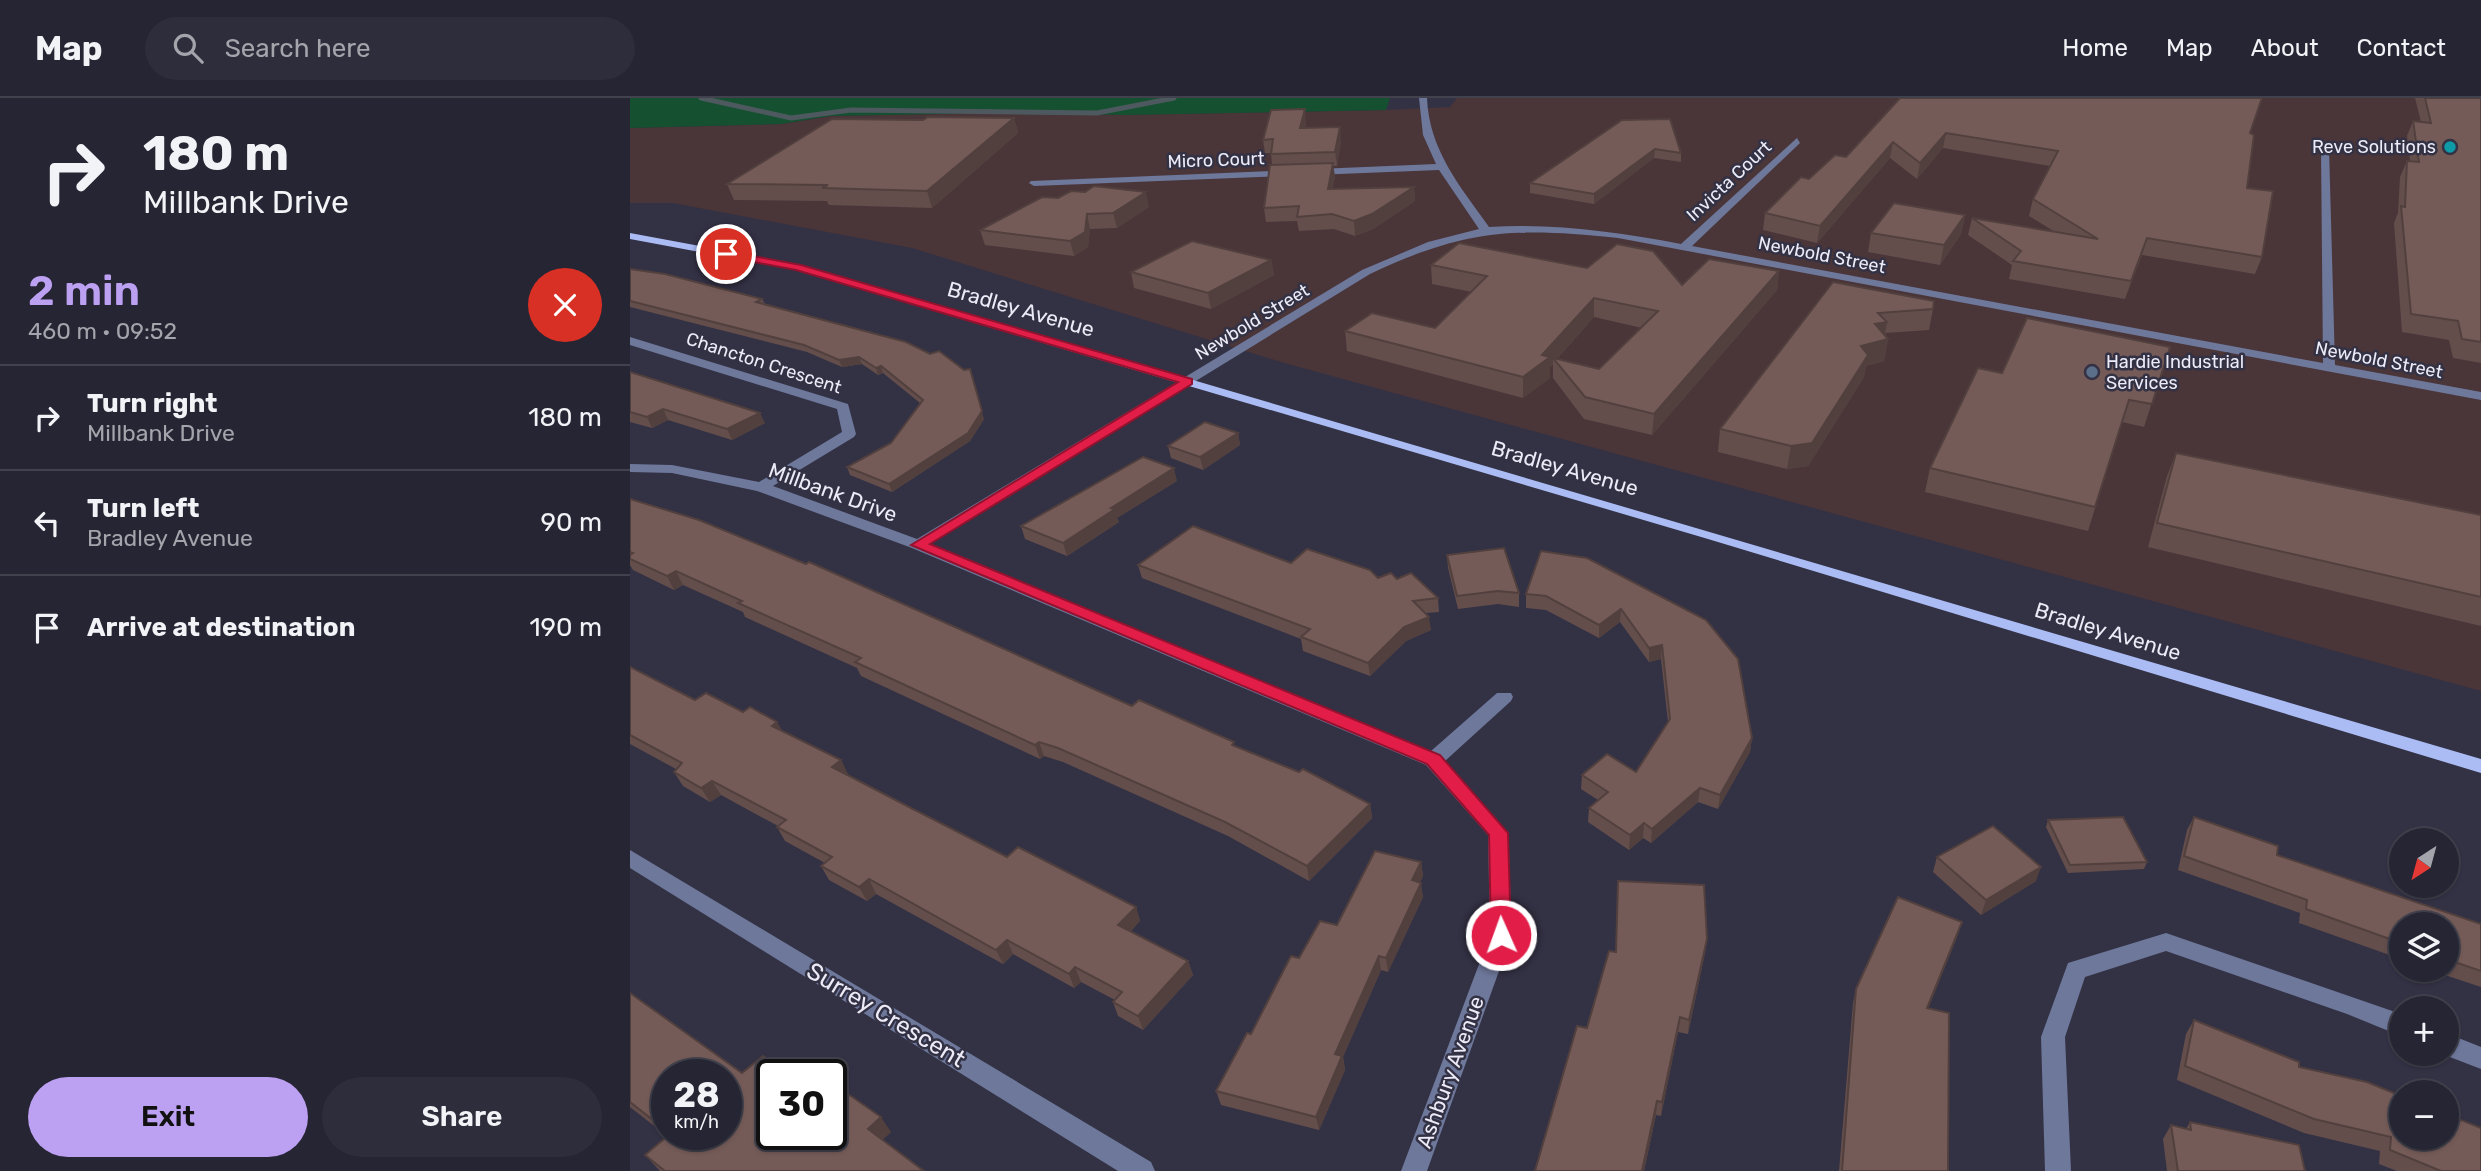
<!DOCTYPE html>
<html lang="en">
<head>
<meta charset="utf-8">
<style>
  body { margin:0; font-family:Rubik,sans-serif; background:#2e2d3b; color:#f1f3f6; height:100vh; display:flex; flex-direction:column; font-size:26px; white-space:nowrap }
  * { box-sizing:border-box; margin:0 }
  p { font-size:23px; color:#a4a5ac }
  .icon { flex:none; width:38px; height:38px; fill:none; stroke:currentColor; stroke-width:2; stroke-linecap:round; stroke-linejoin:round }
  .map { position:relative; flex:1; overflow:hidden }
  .sheet { display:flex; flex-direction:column; background:#262533; width:630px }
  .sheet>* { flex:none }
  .hud { background:#262533; color:#f1f3f6; overflow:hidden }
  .needle { width:46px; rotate:216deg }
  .tools { position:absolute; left:1759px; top:730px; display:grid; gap:14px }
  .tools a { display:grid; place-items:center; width:70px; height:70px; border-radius:50%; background:#262533; box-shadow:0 2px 5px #0004,0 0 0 2px #42424e; font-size:35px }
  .speed { position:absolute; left:21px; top:961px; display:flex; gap:14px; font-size:35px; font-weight:700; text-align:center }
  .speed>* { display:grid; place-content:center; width:91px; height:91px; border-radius:50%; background:#262533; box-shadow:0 2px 5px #0004,0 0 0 2px #42424e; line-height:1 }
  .speed small { font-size:18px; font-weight:400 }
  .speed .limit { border:4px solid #111; border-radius:10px; background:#fff; color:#111 }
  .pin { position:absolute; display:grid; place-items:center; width:60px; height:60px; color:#fff; margin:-30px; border:4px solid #fff; border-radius:50%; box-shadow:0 2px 7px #0007 }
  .me { position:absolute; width:77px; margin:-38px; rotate:358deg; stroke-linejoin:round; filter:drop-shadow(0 0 5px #0008) }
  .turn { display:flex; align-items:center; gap:24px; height:147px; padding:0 28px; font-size:32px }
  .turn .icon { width:91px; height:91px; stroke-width:2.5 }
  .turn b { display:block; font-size:49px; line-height:60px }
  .round { display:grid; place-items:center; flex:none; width:74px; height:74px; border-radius:37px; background:#2e2d3b }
  .head { display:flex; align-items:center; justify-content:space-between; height:119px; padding:0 28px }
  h1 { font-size:42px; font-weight:600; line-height:52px; color:#bca0f2 }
  .action { display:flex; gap:14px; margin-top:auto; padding:14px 28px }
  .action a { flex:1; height:80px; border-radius:42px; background:#bca0f2; color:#111; font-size:28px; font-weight:600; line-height:80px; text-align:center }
  .action a+a { background:#2e2d3b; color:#f1f3f6 }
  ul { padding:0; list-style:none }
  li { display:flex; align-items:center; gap:21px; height:105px; padding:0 28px; border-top:2px solid #42424e }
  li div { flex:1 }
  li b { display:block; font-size:26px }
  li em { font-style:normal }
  header { display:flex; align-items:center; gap:42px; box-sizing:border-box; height:98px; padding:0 35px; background:#262533; border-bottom:2px solid #42424e }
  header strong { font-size:33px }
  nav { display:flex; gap:38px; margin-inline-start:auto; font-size:24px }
  .search { width:490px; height:63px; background:#2e2d3b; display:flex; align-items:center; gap:18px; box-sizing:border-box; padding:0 24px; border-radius:38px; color:#a4a5ac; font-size:26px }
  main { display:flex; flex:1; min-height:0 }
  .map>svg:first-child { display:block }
  .industrial { fill:#4a3539 }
  .green { fill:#155030 }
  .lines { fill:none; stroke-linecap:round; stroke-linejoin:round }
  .stream { stroke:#4d595e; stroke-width:5 }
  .minor { fill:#6e789b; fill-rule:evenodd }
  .major { fill:#abbcf5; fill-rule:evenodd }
  .wall { fill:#644e4c; fill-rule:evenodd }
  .shaded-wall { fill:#51403e }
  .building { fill:#745b58; stroke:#51403e; stroke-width:2 }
  .route { fill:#e11d48; stroke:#92132f; stroke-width:2 }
  .culture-dot { fill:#0f9aa8; stroke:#333144; stroke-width:2.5 }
  .service-dot { fill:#5c6f8a; stroke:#333144; stroke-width:2.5 }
  .labels { text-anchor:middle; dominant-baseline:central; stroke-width:5; stroke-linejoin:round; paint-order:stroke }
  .far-poi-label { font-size:18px; fill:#ecebf7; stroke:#333144; text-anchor:end }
  .far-street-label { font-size:18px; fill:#ecebf7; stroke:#333144 }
  .street-label { font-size:21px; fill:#ecebf7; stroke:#333144 }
  .near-street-label { font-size:24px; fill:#ecebf7; stroke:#333144 }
</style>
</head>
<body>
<header>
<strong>Map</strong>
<div class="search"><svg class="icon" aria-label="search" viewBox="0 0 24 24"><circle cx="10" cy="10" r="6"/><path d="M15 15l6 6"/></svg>Search here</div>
<nav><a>Home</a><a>Map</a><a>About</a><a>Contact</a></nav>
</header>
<main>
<section class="sheet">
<div class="hud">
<div class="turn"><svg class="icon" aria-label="right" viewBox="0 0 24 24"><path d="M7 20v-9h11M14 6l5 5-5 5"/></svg><div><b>180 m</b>Millbank Drive</div></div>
</div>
<div class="head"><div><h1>2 min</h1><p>460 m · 09:52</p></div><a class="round" style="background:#d93025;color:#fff"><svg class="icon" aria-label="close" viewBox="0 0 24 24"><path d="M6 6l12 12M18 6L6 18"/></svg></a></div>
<ul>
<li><svg class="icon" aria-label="right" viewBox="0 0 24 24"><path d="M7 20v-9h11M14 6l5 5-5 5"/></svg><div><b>Turn right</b><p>Millbank Drive</p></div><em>180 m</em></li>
<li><svg class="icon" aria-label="left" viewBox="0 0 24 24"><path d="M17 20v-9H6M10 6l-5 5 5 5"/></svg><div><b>Turn left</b><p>Bradley Avenue</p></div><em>90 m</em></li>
<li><svg class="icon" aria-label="arrive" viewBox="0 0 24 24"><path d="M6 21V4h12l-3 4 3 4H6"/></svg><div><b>Arrive at destination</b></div><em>190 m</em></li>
</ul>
<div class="action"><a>Exit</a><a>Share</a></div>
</section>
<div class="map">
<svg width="1851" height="1073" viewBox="0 0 1851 1073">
  <rect width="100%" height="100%" fill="#333144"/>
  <path class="industrial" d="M827,0H1851V593L651,264L282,150L43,105H0V30L151,26L201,18L363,15L495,17L756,12L820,9Z"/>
  <path class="green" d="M0,0H760L756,12L495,17L363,15L201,18L151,26L0,30Z"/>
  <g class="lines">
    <path class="stream" d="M71,0L161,20L221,12L467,15L544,0"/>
    <g class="minor">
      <path d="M789,0H797C799,52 830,88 859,129C924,125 987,134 1051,146L1167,40L1170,45L1062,148L1693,265L1691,52L1699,50L1705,267L1851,294V302L988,140C885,129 835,131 740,176L300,446L801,653L867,595H881L883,599L881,603L815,663L878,735L882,837L797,1073H771L860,837L858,737L796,667L282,450L127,393L42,375L0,374V366L42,367L129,384L212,334L207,311L0,247V239L218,306L226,336L224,339L143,388L287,441L732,172L798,144L849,131L809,72L404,88L399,85L401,83L806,66L793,37Z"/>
      <path d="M0,752L521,1064L525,1073H488L0,770Z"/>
      <path d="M1536,835L1771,916V938L1717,916L1536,853L1455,879L1435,939L1441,1073H1415L1411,939L1438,865Z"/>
      <path d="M1816,935L1851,949V971L1812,956H1816Z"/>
    </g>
    <path class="major" d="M0,135L172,167L1851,661V675L1078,441L166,172L0,141Z"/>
  </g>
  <g class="wall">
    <path d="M1270,0L1620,35L1617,90L1632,159L1625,176L1512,157L1495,201L1379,181L1382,167L1338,137L1342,120L1425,134L1399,118L1403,101L1420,68L1313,50L1287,81L1260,60L1187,145L1133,132L1135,115L1179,81L1216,59Z"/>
    <path d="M1785,0H1851V265L1823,260L1819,242L1772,234L1764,125L1768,115L1770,79L1777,63H1780L1777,38L1783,23L1791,24Z"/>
    <path d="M384,20L388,35L302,110L199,107L197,103L104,102L97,86L293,22Z"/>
    <path d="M992,22L1051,55V64L1024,60L964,106L900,95V85Z"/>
    <path d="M676,24L675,30L711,43L707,68H703L705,79L702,91L784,89L785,103L743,131L725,138L704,131L669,133L667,123L636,124L634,110L642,67L641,55H635L633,42Z"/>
    <path d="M412,99L519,109L487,130L460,131L458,149L444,158L355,147L350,132Z"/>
    <path d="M1335,117L1331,136L1310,167L1238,154L1241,135Z"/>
    <path d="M641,162L644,177L581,211L504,190L501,174Z"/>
    <path d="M801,167L957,170L1052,187L1149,173L1147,192L1022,337L954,321L923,280V266L920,269V280L893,300L717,253L715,233L805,230L842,194L802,186ZM964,219L1012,230L969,271L927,261Z"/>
    <path d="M0,171L132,201L135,206L354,321L340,343L262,394L220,377L217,369L261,345L290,305L253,275L248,277L232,266L212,269L177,254L0,209Z"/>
    <path d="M1203,184L1303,211L1299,232L1255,235L1258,241L1254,263L1236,268L1234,279L1178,368L1157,371L1088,354L1090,331Z"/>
    <path d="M1540,249L1514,329L1492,324L1458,433L1295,394L1300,370L1372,275Z"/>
    <path d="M0,274L135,325L102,342L38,322L22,330L0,324Z"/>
    <path d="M608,335L610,347L573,372L541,360L538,348Z"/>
    <path d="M1546,355L1851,417V528L1518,449L1537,378Z"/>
    <path d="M547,383L487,420L489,424L437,458L395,441L391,428Z"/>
    <path d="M0,401L502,608L605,648L740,706L742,720L679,783L598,738L433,664L414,658L410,661L231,578L227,570L115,519L113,514L53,487L44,492L3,472L0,467Z"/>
    <path d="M817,457L889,495V509L868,506L828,511L818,470Z"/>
    <path d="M957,460L1122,640L1120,654L1088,711L1068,704L1021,745L1013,740L999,752L958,724L959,710L968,702L951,691L952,677L1006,674L1038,624L1031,561L1019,564L990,524L969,540L916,512L896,510V496Z"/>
    <path d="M661,465L748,480L767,481L808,500L809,514L796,515L801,532L776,543L740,578L673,553L671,541L512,480L508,467Z"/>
    <path d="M0,569L65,602L113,614L147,624L152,633L211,662L218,677L377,759L506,809L510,823L500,834L558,863L563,877L513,932L488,918L483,904L485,902L451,884L444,890L383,856L373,866L246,796L237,803L199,782L191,768L195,765L155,743L147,729L148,728L91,697L80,704L53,688L44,674L46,671L0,646Z"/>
    <path d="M1564,719L1647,757L1851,826V889L1800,872H1816V826H1771V861L1669,825L1670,815L1548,772L1557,732Z"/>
    <path d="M1418,722L1517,764L1514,771L1438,775L1416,729Z"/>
    <path d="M1307,759L1406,783L1351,817L1303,774Z"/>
    <path d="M791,764L793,778L790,784L793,799L758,874L751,872L713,959L715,972L689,1032L591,1007L586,993L621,936L707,827Z"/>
    <path d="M1327,839L1298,910L1318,1073H1209L1223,905L1226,891Z"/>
    <path d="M1077,841L1075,855L1058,936L1048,934L1031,1018L1026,1017L1014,1073H905L986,854Z"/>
    <path d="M0,895L112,975L142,976L261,1034L252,1042L294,1073H30L15,1057L37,1038L0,1009ZM37,976L96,1036H37Z"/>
    <path d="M1564,922L1669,969L1851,1073H1767L1749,1066L1750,1053L1674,1035L1547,982L1556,936Z"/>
    <path d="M1560,1024L1675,1073H1537L1533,1041L1541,1027L1556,1031Z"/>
  </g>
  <g class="shaded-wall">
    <path d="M675,11L676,24L672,43L670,30Z"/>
    <path d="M384,20L388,35L302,110L297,93Z"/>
    <path d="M710,29L711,43L707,68L705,54Z"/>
    <path d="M1316,35L1313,50L1287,81L1290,65Z"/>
    <path d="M1263,44L1260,60L1187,145L1190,128Z"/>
    <path d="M1025,51L1024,60L964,106V96Z"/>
    <path d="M703,65L705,79L700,106L698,91Z"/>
    <path d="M784,89L785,103L743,131L725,138L724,123Z"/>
    <path d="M516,94L519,109L487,130L483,115Z"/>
    <path d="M457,116L460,131L458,149L444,158L440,143Z"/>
    <path d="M1335,117L1331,136L1310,167L1314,147Z"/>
    <path d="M1517,140L1512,157L1495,201L1501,183Z"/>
    <path d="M641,162L644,177L581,211L578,195Z"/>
    <path d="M1149,173L1147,192L1022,337L1024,316Z"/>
    <path d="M964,200V219L925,263L923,260V266L920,269V280L893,300V279Z"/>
    <path d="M1257,224L1254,242L1258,241L1254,263L1236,268L1234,279L1178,368L1157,371L1161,348L1231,248L1245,226Z"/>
    <path d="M229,259L232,266L212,269L209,262Z"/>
    <path d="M251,268L253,275L248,277L246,270Z"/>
    <path d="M340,271L354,321L340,343L262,394L259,386Z"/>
    <path d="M33,311L38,322L22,330L17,319Z"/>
    <path d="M130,315L135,325L102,342L97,331Z"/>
    <path d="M608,335L610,347L573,372L570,359Z"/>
    <path d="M544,370L547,383L487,420L489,424L437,458L433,445L481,410Z"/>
    <path d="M46,473L53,487L44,492L37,478Z"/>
    <path d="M991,511L990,524L969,540V527Z"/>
    <path d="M799,519L801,532L776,543L740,578L738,565L774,529Z"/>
    <path d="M1032,547L1031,561L1019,564V550Z"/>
    <path d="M147,624L155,638L142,628Z"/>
    <path d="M1122,640L1120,654L1088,711L1090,697Z"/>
    <path d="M409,644L414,658L410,661L405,647Z"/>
    <path d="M211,662L218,676L202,669Z"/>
    <path d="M82,683L91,697L80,704L71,690Z"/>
    <path d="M1070,690L1068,704L1021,745L1022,731Z"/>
    <path d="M740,706L742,720L679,783L677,768Z"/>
    <path d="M1014,725L1013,740L999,752L1000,737Z"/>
    <path d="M791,764L793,778L784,797L782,782Z"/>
    <path d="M1411,769L1406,783L1351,817L1356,802Z"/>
    <path d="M239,781L246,796L237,803L229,789Z"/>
    <path d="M791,785L793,799L758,874L756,860Z"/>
    <path d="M506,809L510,823L493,842L488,827Z"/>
    <path d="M1332,824L1327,839L1293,924L1297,910Z"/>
    <path d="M1077,841L1075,855L1058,936L1059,922Z"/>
    <path d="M377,842L383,856L373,866L366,852Z"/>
    <path d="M749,858L751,872L713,959L715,972L689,1032L686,1019L705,956Z"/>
    <path d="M558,863L563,877L513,932L508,918Z"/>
    <path d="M445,869L451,884L444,890L439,876Z"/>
    <path d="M1050,919L1048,934L1031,1018L1032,1004Z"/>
    <path d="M1027,1003L1026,1017L1014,1073H1012Z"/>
    <path d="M251,1019L261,1034L248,1046L238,1031Z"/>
  </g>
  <g class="building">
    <path d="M1270,0H1632L1620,35L1624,37L1617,90L1643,93L1632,159L1517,140L1501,183L1383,163L1391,153L1342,120L1468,141L1403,101L1428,53L1316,35L1290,65L1263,44L1190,128L1135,115L1171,79L1179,81L1205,57L1216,59Z"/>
    <path d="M1795,0H1851V244L1832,241L1828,223L1781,216L1771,108L1775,109L1777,63L1789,64L1783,23L1801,25Z"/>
    <path d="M675,11L670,30L710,29L705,54L641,56L643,41L633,42L641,12Z"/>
    <path d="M298,19L384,20L297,93L192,90L198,87L97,86L202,21L293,22Z"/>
    <path d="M1040,21L1051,55L1025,51L964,96L900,85L992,22Z"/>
    <path d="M703,65L698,91L784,89L742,116L724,123L702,116L667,119L669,108L634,110L640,67Z"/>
    <path d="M464,88L516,94L483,115L457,116L455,134L440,143L350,132L412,99L428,100L441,93L455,94Z"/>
    <path d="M1264,105L1335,117L1314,147L1241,135Z"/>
    <path d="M562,143L641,162L578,195L501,174Z"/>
    <path d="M829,145L957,170L987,146L1023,153L1052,187L1079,161L1149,173L1024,316L955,299L923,260L969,271L1028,213L964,200L912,257L920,259L893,279L715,233L742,215L805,230L857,178L801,167Z"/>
    <path d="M0,171L35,176L132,201L126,204L276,244L300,256L309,253L334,272L340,271L352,313L338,335L259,386L217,369L261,345L293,302L251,268L246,270L229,259L209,262L174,247L0,203Z"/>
    <path d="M1203,184L1304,203L1303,211L1248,215L1257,224L1245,226L1258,241L1231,248L1238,257L1182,345L1161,348L1090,331Z"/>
    <path d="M1397,220L1540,249L1522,306L1499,302L1465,409L1300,370L1348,270L1372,275Z"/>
    <path d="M0,274L130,315L97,331L33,311L17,319L0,314Z"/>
    <path d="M575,324L608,335L570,359L538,348Z"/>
    <path d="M1546,355L1851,417V499L1527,425Z"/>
    <path d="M513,359L544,370L481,410L485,411L433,445L391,428Z"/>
    <path d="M0,401L69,422L176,466L179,464L502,608L509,602L604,644L602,647L669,674L673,671L740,706L677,768L595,724L428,650L409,644L405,647L225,564L231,560L108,505L112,503L46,473L37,478L0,461V457L3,455L0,454Z"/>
    <path d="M563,428L661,465L677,451L740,472L748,480L761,475L767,481L781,475L808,500L783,503L799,519L774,529L738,565L671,539L680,531L508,467Z"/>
    <path d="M874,450L889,495L868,493L827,498L817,457Z"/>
    <path d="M911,453L957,460L1076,522L1108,561L1122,640L1090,697L1070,690L1022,731L1014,725L1000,737L959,710L978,694L952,677L977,656L1006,674L1040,621L1032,547L1019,550L991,511L969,527L916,498L896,496Z"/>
    <path d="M0,569L65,602L76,595L113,614L120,609L147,624L142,628L211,662L202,669L281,710L377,759L388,749L506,809L488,827L558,863L508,918L483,904L492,894L445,869L439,876L377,842L366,852L239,781L229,789L191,768L202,759L147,729L156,722L82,683L71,690L44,674L52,665L0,637Z"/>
    <path d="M1493,719L1517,764L1440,767L1418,722Z"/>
    <path d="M1564,719L1648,748L1647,757L1851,826V873L1816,861V826H1771V845L1676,811L1677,802L1554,758Z"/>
    <path d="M1363,728L1411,769L1356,802L1307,759Z"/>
    <path d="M745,753L791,764L782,782L791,785L756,860L749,858L705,956L712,958L686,1019L586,993L617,935L621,936L661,858L669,860L690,823L707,827Z"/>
    <path d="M988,783L1074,787L1077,841L1059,922L1050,919L1032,1004L1027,1003L1012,1073H905L947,928L957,930L979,853L986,854Z"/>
    <path d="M1268,799L1332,824L1297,910L1319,915L1318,1073H1212L1226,891Z"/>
    <path d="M0,895L112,975L133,958L159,976H142V1036H201V995L208,989L251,1019L238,1031L294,1073H35L15,1057L40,1036H96V976H37V1033L0,1004Z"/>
    <path d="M1564,922L1669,964V969L1737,984L1771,998V1040H1816V1016L1851,1030V1073H1811L1760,1052L1761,1039L1684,1021L1555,968Z"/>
    <path d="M1560,1024L1669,1047L1675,1073H1548L1541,1027L1561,1032Z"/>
  </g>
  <path class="route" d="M96,153L171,167L562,281V286L300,446L810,657L878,735L881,837L878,843L871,846L864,843L861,837L859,737L797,666L281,447L548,284L166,172L92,158Z"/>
  <circle class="culture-dot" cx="1820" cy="49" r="7"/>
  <circle class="service-dot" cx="1462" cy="274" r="7"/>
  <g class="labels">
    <g class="far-poi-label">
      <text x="1806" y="49">Reve Solutions</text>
      <text x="1476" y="264" text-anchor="start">Hardie Industrial<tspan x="1476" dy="21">Services</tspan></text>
    </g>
    <g class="far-street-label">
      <text transform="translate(586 62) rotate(-2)">Micro Court</text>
      <text transform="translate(1099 83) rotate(-43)">Invicta Court</text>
      <text transform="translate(1192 157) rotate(11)">Newbold Street</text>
      <text transform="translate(622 224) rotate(-31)">Newbold Street</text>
      <text transform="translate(1749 262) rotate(11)">Newbold Street</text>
      <text transform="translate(134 265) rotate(18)">Chancton Crescent</text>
    </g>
    <g class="street-label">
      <text transform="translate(391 211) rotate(16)">Bradley Avenue</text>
      <text transform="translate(935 370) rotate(16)">Bradley Avenue</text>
      <text transform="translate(203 394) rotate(20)">Millbank Drive</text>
      <text transform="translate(1478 533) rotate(17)">Bradley Avenue</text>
      <text transform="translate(820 974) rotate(-70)">Ashbury Avenue</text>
    </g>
    <g class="near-street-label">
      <text transform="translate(256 917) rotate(31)">Surrey Crescent</text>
    </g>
  </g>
</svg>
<div class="tools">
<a><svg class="needle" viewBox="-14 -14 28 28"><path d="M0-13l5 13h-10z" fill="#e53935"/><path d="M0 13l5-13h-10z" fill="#a4a5ac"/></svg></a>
<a><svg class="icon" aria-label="layers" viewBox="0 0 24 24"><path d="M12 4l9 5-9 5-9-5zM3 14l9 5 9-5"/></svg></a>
<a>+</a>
<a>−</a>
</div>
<div class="speed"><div>28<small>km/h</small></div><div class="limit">30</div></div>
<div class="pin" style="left:96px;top:156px;background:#d93025"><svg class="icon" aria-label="arrive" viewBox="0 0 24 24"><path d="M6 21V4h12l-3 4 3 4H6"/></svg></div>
<svg class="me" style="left:871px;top:837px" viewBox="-20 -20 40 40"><circle r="17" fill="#e11d48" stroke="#fff" stroke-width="3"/><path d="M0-11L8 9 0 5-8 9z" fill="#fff"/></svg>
</div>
</main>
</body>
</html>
